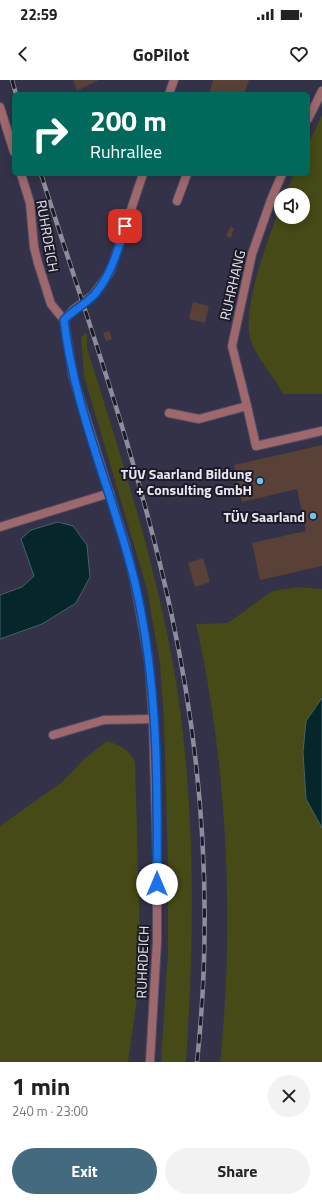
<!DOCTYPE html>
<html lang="en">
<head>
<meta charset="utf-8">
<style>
  body { margin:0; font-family:"Titillium Web",sans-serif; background:#f2f2f2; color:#222; height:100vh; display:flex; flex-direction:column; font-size:15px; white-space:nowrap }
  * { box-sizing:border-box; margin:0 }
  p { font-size:13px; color:#767676 }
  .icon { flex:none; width:22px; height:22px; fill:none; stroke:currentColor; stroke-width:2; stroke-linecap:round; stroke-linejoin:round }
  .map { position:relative; height:982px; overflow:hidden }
  .side { display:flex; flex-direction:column; background:#fff; flex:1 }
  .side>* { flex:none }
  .hud { position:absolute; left:12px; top:12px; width:298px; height:84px; border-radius:6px; box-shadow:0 2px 10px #0003; background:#00695c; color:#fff; overflow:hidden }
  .controls { position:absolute; left:274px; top:108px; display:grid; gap:8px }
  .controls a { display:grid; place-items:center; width:36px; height:36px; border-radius:50%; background:#fff; box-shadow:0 2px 10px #0003; font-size:20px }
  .pin { position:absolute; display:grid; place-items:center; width:34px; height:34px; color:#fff; margin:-17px; border-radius:8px; box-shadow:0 2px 6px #0006 }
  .me { position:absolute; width:44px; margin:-22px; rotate:0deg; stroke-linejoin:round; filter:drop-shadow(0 0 3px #0008) }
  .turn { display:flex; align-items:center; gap:14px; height:84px; padding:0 12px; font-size:18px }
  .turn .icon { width:52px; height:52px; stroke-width:2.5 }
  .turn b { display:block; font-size:28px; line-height:34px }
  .round { display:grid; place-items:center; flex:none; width:42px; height:42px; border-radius:21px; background:#f2f2f2 }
  .summary { display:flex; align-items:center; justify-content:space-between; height:68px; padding:0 12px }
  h1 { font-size:24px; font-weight:700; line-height:30px }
  .button { display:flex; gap:8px; margin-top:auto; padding:8px 12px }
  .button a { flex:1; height:46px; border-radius:24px; background:#446a80; color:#fff; font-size:16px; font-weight:700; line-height:46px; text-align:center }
  .button a+a { background:#f2f2f2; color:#222 }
  .status { display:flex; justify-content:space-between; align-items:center; height:28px; padding:0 20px; background:#fff; direction:ltr }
  .status svg { height:11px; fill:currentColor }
  header { display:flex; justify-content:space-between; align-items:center; height:52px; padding:0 12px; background:#fff; font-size:18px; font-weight:700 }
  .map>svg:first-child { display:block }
  .green { fill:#454a16 }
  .water { fill:#05272c; stroke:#496169 }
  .building { fill:#594137 }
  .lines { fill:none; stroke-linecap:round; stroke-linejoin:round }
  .service-casing { stroke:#504f64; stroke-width:10 }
  .minor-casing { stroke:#504f64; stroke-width:10 }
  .service { stroke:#9f686c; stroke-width:8 }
  .minor { stroke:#9f686c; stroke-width:8 }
  .rail-casing { stroke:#8e8d9f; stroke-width:4.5 }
  .rail { stroke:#1c1b25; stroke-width:3; stroke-dasharray:9; stroke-linecap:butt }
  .route-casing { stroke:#114b97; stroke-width:10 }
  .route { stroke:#1a73e8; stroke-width:7 }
  .poi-dot { fill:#6ec2f4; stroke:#1c1b25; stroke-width:1.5 }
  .labels { text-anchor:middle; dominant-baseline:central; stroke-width:4; stroke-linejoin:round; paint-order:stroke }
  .street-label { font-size:14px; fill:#e8e7f6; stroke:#1c1b25 }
  .poi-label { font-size:14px; font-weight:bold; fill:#e8e7f6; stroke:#1c1b25; text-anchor:end }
</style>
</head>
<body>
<div class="status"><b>22:59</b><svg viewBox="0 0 49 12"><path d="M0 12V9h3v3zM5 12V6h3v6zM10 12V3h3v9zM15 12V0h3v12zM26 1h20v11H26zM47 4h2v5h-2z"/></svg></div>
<header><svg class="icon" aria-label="back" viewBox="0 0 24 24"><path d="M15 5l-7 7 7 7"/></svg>GoPilot<svg class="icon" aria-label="heart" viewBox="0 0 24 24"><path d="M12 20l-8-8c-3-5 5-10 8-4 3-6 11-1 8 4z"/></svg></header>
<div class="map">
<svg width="322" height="982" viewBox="0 0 322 982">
  <rect width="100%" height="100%" fill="#333248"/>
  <g class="green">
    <path d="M322,35V314H283C273,295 256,278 250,258C242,227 269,156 281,125V137H303V115H285L294,94H308V64Z"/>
    <path d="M87,253V268C119,370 152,472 172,578C196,711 195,847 186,982H161L168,870V787L164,641L160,584L147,509L84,296L81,257Z"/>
    <path d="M299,507L322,509V982H220C235,841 227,682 196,544L228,543L272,511Z"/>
    <path d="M107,661C120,665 129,669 135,682L141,891L128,982H0V746L62,702L84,679Z"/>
  </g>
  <g class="water">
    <path d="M58,442L73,446L87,465L90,497L76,523L42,544L0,559V515L22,507L34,496L21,459L31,450Z"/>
    <path d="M322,618V748L306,719L303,672L306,641Z"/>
  </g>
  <g class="building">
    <path d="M73,0H99L77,11Z"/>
    <path d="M213,0H249L244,14H209Z"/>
    <path d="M230,147L234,148L231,158L226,156Z"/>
    <path d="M193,222L209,226L205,243L189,239Z"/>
    <path d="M109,251L112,259L106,261L103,253Z"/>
    <path d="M322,365V486L260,500L252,463L306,451L297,409L242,422L234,385Z"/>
    <path d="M203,478L210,502L195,507L188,483Z"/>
  </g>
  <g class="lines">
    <g class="service-casing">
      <g id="service">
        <path d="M177,121L187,94"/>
        <path d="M169,333L199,339L247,326L256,366L322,351"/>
        <path d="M0,447L110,413"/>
        <path d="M53,655L104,640"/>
      </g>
    </g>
    <g class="minor-casing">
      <g id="minor">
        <path d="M169,14L174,0"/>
        <path d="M0,27L14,72"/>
        <path d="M308,39L322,11"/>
        <path d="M21,94L30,123L34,167L38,183L51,224L64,240L73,296L125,463L135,504L149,582L153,639L157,776V861L150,982"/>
        <path d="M64,240L73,230L93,215L110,192L143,94"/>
        <path d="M247,326L232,266L252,174L271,120L282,94"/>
        <path d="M104,640L153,639"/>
      </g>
    </g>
    <use href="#service" class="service"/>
    <use href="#minor" class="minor"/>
    <g class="rail-casing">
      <g id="rail">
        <path d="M12,0L16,14"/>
        <path d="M41,94C87,239 139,383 171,532C203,679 213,833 197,982"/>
      </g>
    </g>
    <use href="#rail" class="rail"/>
  </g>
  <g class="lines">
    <g class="route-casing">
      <path id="route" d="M125,146C118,170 111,195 95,214C86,224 73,230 64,240C74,330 114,415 135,503C158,601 158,705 157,804"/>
    </g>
    <use href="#route" class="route"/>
  </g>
  <g class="poi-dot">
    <circle cx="260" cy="401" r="4"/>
    <circle cx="313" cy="436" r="4"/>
  </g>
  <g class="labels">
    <g class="street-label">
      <text transform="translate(48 156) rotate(80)">RUHRDEICH</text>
      <text transform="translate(232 205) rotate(-77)">RUHRHANG</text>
      <text transform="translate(142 882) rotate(-88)">RUHRDEICH</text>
    </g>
    <g class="poi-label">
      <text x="252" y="393">TÜV Saarland Bildung<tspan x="252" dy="16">+ Consulting GmbH</tspan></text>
      <text x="305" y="436">TÜV Saarland</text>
    </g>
  </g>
</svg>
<div class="controls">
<a><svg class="icon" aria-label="sound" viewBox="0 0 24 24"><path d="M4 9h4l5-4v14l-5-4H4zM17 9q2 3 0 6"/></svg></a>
</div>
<div class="pin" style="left:125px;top:146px;background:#d93025"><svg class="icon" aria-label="arrive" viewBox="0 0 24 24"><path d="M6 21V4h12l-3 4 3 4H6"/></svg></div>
<svg class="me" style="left:157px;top:804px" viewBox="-20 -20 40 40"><circle r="19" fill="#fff"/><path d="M0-13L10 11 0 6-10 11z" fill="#1a73e8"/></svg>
<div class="hud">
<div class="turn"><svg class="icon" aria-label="right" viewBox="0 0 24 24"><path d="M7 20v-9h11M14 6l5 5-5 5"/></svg><div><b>200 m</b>Ruhrallee</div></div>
</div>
</div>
<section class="side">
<div class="summary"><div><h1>1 min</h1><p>240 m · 23:00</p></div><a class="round"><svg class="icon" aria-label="close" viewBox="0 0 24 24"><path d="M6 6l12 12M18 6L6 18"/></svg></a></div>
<div class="button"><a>Exit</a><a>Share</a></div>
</section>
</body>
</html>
